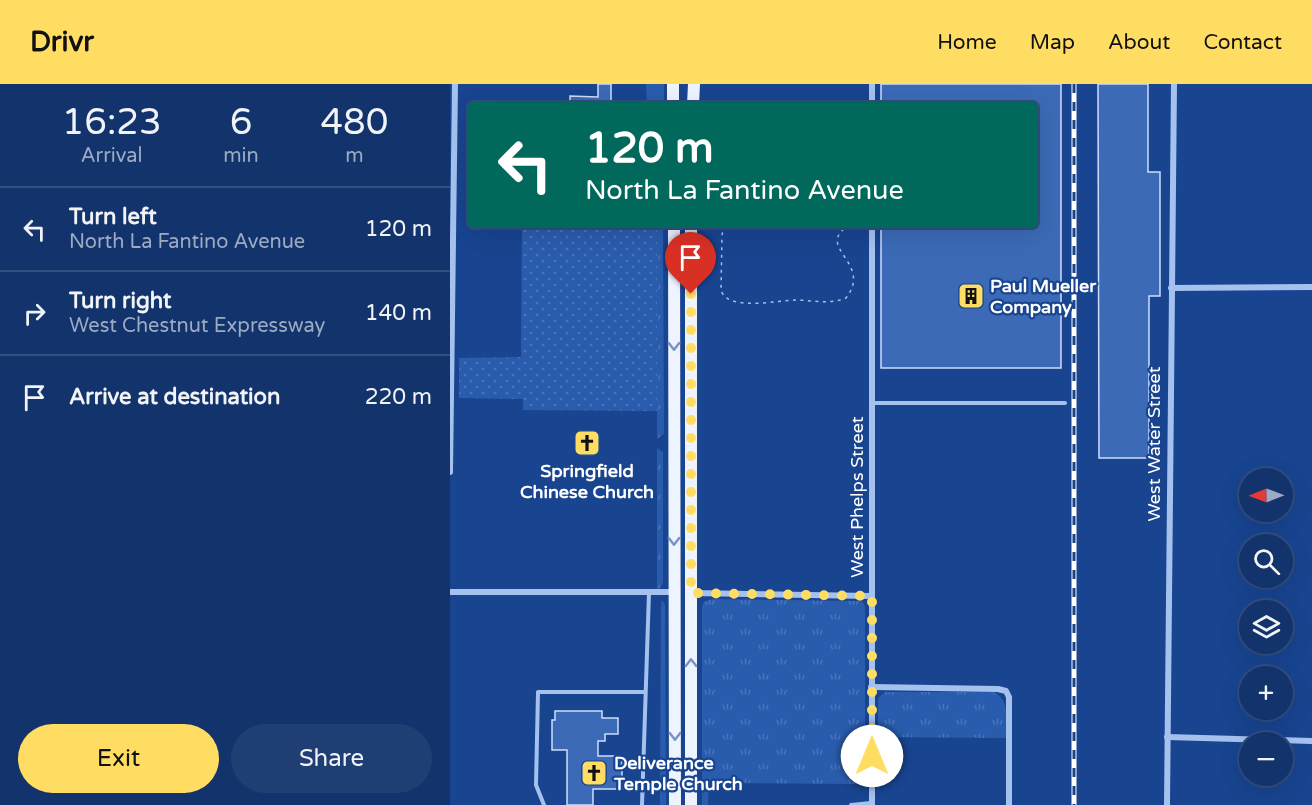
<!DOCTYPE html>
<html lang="en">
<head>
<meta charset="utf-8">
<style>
  body { margin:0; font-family:"Varela Round",sans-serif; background:#1f3f74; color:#f1f3f6; height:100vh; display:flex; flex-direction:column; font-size:22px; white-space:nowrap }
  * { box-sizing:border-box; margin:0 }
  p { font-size:20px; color:#9caac2 }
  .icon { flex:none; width:33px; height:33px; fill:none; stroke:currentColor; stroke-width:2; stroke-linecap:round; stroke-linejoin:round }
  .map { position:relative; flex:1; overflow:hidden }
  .side { display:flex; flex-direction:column; background:#12336c; width:450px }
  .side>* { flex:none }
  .guide { position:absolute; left:18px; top:18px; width:570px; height:126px; border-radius:6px; box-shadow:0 6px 24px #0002,0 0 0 2px #314e7f; background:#00695c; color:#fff; overflow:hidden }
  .needle { width:39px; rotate:269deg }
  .buttons { position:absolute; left:789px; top:384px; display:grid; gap:12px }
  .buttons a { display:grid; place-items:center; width:54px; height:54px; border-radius:50%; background:#12336c; box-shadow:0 6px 24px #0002,0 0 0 2px #314e7f; font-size:30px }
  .pin { position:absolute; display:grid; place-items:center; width:51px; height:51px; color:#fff; margin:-62px -26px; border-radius:50% 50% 50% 0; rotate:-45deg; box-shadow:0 0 6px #0007 }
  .pin .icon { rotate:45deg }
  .me { position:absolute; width:66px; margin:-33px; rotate:0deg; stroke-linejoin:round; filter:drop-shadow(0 0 4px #0008) }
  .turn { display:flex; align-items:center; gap:21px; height:126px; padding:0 18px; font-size:27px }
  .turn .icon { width:78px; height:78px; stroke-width:2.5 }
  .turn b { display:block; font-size:42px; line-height:51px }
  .eta { display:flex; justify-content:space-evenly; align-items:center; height:102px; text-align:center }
  .eta b { font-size:36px; font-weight:600; line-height:42px }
  .action { display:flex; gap:12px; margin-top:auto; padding:12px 18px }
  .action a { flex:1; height:69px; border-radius:36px; background:#ffdd63; color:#111; font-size:24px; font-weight:600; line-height:69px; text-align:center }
  .action a+a { background:#1f3f74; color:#f1f3f6 }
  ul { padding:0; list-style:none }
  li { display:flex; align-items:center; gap:18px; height:84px; padding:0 18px; border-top:2px solid #314e7f }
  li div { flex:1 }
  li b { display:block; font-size:22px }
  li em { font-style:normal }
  header { display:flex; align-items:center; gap:36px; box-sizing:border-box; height:84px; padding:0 30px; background:#ffdd63; color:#111 }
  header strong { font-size:28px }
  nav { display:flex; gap:33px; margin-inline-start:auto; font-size:21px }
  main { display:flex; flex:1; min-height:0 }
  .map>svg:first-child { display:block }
  .grass { fill:url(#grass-tufts) }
  .park { fill:url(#park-dots) }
  .building { fill:#3c6ab6; stroke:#ccdefb; stroke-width:1.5 }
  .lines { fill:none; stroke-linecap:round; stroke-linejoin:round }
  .path { stroke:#a5c2ef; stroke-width:1.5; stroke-dasharray:3 4.5; stroke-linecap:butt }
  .lane { stroke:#a5c2ef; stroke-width:4 }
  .street { stroke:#a5c2ef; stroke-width:6 }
  .primary { stroke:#edf3ff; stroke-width:12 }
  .rail-casing { stroke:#fff; stroke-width:5 }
  .rail { stroke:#184490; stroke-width:3; stroke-dasharray:9; stroke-linecap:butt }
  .oneway { stroke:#7893c2 }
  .route { stroke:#ffdd63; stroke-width:10; stroke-dasharray:0 18 }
  .labels { text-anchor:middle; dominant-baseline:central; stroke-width:4.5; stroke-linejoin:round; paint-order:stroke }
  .poi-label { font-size:18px; font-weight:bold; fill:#fff; stroke:#184490; text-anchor:start }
  .street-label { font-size:18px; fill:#fff; stroke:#184490 }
</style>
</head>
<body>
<header>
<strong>Drivr</strong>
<nav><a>Home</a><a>Map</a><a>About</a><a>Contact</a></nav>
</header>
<main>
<section class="side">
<div class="eta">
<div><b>16:23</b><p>Arrival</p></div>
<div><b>6</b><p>min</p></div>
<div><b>480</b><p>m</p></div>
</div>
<ul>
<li><svg class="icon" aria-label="left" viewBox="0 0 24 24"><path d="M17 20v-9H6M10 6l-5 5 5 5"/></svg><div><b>Turn left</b><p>North La Fantino Avenue</p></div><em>120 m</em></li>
<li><svg class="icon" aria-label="right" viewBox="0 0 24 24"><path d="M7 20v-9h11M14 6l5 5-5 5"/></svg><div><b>Turn right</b><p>West Chestnut Expressway</p></div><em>140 m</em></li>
<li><svg class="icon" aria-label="arrive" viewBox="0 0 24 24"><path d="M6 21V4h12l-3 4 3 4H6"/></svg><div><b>Arrive at destination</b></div><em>220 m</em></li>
</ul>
<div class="action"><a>Exit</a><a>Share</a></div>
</section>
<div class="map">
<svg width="862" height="721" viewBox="0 0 862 721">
  <defs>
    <pattern id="grass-tufts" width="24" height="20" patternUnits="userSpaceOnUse" patternTransform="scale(1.5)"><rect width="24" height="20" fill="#2a5cae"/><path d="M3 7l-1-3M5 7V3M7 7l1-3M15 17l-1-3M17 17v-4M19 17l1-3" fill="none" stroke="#4a74ba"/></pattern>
    <pattern id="park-dots" width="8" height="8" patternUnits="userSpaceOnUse" patternTransform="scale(1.5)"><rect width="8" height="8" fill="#2a5cae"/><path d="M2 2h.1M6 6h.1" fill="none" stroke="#4a74ba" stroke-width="1.8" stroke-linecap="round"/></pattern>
  </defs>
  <rect width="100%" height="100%" fill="#184490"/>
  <g class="grass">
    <path d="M196,0H214V21H197Z"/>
    <path d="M207,141H213L214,350L207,355Z"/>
    <path d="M207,364L213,368V498L210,504L207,505Z"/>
    <path d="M262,515L409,517L413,518L415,523V700L259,699L258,721H252V522L254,518Z"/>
    <path d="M211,516L215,520L216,721H210Z"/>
    <path d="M435,608H543C561,616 556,638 557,654L428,653V617L429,613Z"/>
  </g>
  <path class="park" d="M72,141H207V327L73,326V315L9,314V274L71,273Z"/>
  <g class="building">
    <path d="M148,0H161V21H120V12L148,13Z"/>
    <path d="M431,0H611V284H431V141H585V21H431Z"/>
    <path d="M648,0H698V88H710V212H699V374H649Z"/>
    <path d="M105,627H152V634H168V650H155V657H148V672H172V705H143V721H117V666H102V636H105Z"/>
  </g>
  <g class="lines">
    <path class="path" d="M274,141L272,151L271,207C273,211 276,214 280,216C298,223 327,217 345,216C362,216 380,221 396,214C424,178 362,163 400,141"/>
    <g class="lane">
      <path d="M422,319H615"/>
      <path d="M94,721L86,701L88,608H195"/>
      <path d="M192,721L199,508"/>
      <path d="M401,721L421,719"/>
    </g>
    <g class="street">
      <path d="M422,21V0"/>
      <path d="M721,204L862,203"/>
      <path d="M0,388L5,0"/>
      <path d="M0,508H224"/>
      <path d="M241,509L422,512"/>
      <path d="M421,603L548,605L556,607L559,613V721"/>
      <path d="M717,653L862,657"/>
      <path d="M422,721V141"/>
      <path d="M717,721L724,0"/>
    </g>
    <g class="primary">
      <path d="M223,0V21"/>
      <path d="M243,21L244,0"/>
      <path d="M224,141L225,721"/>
      <path d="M241,141V721"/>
    </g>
    <g class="rail-casing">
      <path id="rail" d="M624,0V721"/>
    </g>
    <use href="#rail" class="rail"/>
  </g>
  <defs><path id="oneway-chevron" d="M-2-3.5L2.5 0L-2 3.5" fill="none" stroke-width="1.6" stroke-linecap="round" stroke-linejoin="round" transform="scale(1.5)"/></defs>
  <g class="oneway">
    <use href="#oneway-chevron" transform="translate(224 262) rotate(90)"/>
    <use href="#oneway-chevron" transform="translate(224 457) rotate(90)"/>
    <use href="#oneway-chevron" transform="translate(241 579) rotate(-90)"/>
    <use href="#oneway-chevron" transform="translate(225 652) rotate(90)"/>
  </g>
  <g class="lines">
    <path class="route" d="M241,210V509L422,512V672"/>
  </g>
  <defs>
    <g id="building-square" transform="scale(1.35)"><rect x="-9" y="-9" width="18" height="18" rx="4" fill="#ffdd63" stroke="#184490"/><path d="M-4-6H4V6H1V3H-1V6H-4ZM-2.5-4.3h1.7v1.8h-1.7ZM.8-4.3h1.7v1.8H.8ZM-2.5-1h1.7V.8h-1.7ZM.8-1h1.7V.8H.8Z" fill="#111"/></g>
    <g id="church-square" transform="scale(1.35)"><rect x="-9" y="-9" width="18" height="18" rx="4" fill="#ffdd63" stroke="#184490"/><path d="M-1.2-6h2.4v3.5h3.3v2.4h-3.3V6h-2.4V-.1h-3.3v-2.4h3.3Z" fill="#111"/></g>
  </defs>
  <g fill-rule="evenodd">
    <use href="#building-square" x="521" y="212"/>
    <use href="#church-square" x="137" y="359"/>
    <use href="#church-square" x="144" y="689"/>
  </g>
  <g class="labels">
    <g class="poi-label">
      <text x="540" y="202">Paul Mueller<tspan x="540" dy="21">Company</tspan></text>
      <text x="137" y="387" text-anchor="middle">Springfield<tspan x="137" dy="21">Chinese Church</tspan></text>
      <text x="164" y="679">Deliverance<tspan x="164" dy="21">Temple Church</tspan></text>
    </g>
    <g class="street-label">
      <text transform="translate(704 360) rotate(-90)">West Water Street</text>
      <text transform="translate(407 413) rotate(-90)">West Phelps Street</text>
    </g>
  </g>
</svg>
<div class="buttons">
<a><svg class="needle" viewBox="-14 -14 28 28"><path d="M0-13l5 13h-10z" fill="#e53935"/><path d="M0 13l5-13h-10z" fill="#9caac2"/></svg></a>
<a><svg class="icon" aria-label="search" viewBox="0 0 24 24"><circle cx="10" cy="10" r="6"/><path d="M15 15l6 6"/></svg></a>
<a><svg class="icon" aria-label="layers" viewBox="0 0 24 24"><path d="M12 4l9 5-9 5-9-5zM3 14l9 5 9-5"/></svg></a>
<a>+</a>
<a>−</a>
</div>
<div class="pin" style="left:241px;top:210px;background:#d93025"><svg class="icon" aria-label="arrive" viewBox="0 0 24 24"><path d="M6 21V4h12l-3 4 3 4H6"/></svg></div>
<svg class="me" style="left:422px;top:672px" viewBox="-20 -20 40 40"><circle r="19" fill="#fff"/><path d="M0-13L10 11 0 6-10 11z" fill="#ffdd63"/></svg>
<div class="guide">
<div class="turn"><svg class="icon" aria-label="left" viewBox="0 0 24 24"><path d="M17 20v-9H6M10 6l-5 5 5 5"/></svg><div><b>120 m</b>North La Fantino Avenue</div></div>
</div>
</div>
</main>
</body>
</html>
